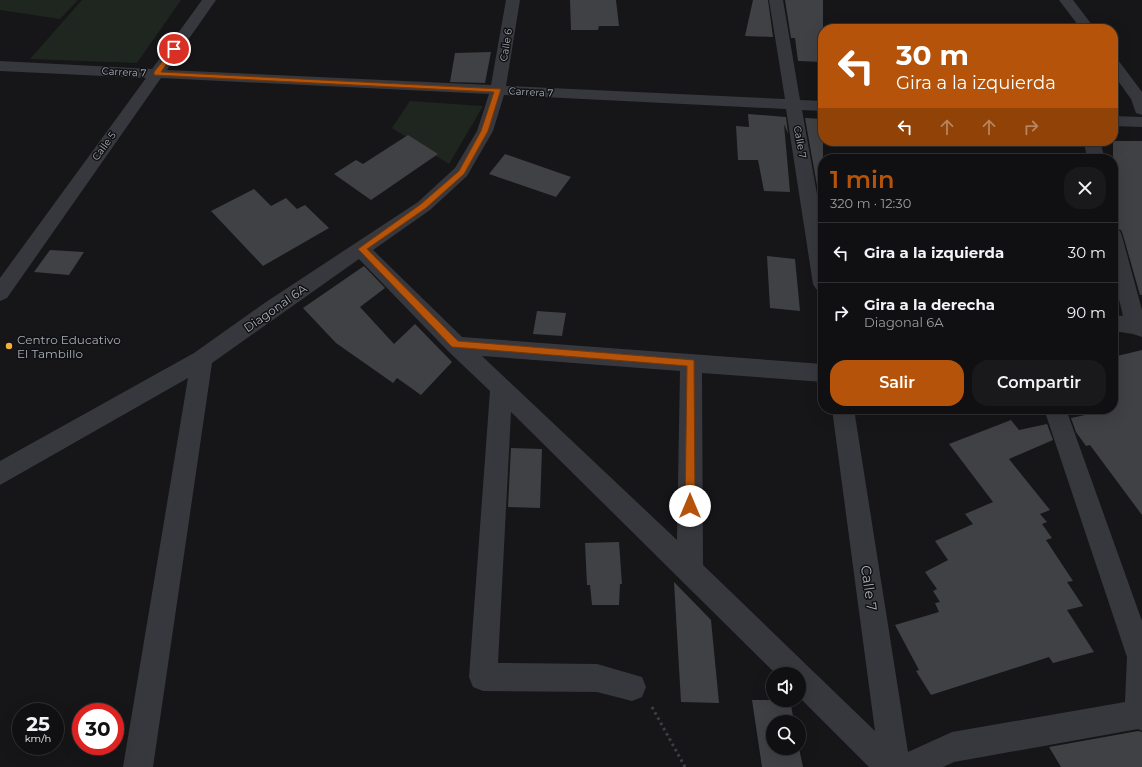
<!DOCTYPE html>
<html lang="es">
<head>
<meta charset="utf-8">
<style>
  body { margin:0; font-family:Montserrat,sans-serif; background:#19191b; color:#f1f3f6; height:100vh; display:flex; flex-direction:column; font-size:15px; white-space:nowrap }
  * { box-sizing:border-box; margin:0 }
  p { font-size:13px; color:#9c9d9f }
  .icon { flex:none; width:22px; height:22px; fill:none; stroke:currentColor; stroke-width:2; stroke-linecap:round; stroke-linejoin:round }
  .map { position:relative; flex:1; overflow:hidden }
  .drawer { position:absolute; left:818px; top:154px; width:300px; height:260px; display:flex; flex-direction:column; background:#101012; border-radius:16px; box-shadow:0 4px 16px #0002,0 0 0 1px #303032 }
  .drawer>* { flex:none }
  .hud { position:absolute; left:818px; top:24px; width:300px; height:122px; border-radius:16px; box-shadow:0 4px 16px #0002,0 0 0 1px #303032; background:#b45309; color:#fff; overflow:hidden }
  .controls { position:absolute; left:766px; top:667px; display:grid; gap:8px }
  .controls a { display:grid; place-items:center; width:40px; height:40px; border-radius:50%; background:#101012; box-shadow:0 4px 16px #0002,0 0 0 1px #303032; font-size:20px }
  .speed { position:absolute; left:12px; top:703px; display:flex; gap:8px; font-size:20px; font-weight:700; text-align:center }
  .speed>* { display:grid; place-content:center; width:52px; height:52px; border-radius:50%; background:#101012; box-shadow:0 4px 16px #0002,0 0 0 1px #303032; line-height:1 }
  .speed small { font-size:10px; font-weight:400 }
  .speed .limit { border:6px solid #d22; background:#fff; color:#111 }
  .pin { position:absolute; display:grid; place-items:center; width:34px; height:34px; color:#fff; margin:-17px; border:2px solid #fff; border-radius:50%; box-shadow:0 1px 4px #0007 }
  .me { position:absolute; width:44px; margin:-22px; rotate:0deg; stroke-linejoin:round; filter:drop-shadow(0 0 3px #0008) }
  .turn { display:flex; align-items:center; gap:14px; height:84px; padding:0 12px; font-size:18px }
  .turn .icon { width:52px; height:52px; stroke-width:2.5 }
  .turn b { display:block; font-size:28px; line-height:34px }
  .lanes { display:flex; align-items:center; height:38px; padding:0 12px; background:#0003; justify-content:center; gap:20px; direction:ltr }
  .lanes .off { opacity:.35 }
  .round { display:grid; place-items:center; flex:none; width:42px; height:42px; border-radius:16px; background:#19191b }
  .headline { display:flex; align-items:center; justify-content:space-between; height:68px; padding:0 12px }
  h1 { font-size:24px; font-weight:600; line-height:30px; color:#b45309 }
  .primary-button { display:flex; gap:8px; margin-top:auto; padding:8px 12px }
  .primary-button a { flex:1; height:46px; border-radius:16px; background:#b45309; color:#fff; font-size:16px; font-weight:600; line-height:46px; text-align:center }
  .primary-button a+a { background:#19191b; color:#f1f3f6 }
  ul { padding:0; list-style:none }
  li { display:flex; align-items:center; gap:12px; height:60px; padding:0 12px; border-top:1px solid #303032 }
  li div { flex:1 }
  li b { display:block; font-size:15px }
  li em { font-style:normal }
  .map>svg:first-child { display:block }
  .green { fill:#1e261f }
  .building { fill:#404145 }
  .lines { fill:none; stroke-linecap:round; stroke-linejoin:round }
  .path { stroke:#3d3f44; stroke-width:3; stroke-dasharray:2.5 3.5; stroke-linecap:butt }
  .street { fill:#37383d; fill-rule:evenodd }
  .route { fill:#b45309; stroke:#753606 }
  .poi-dot { fill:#f2b134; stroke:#111113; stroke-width:1.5 }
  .labels { text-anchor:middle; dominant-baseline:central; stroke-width:3; stroke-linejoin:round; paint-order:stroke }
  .far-street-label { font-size:10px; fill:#a8adb8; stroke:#111113 }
  .street-label { font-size:12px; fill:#a8adb8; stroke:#111113 }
  .poi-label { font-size:12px; fill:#a8adb8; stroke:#111113; text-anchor:start }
  .near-street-label { font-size:14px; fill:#a8adb8; stroke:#111113 }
</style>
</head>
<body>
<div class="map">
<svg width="1142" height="767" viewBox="0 0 1142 767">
  <rect width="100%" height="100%" fill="#161618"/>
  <g class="green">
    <path d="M0,0H78L60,19L0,10Z"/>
    <path d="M82,0H181L137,63L30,59Z"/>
    <path d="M410,101L483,106L449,164L392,128Z"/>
  </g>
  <g class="building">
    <path d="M570,0H616L619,26H599L598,30H571Z"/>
    <path d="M753,0H768L773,37L745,36Z"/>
    <path d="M785,0H823V62L798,61L795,38H791Z"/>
    <path d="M491,52L485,83L450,82L455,53Z"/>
    <path d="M748,114L786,117L788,134L784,124L790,192L764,191L758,160H738L736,126L749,127Z"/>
    <path d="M805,118L823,119V213L821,208Z"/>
    <path d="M408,135L438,154L371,200L334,174L356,160L363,164Z"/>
    <path d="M1113,141H1142V295H1140L1123,235L1121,230L1117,229L1113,210Z"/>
    <path d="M505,154L571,177L556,197L489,174Z"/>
    <path d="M254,189L271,206L286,198L297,209L305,205L329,228L263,266L211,211Z"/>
    <path d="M50,250L84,252L69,275L34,272Z"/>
    <path d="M767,256L795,259L800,311L770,308Z"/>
    <path d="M364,266L385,288L360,307L394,344L415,324L452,362L421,395L397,378L393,383L336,343L303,308Z"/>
    <path d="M537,311L566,313L562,336L533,334Z"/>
    <path d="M1142,350V515L1090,445L1086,446L1076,432L1071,418L1113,409V357Z"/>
    <path d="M1011,420L1019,430L1047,424L1053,440L1009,459L1050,510L1040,514L1047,522L1042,524L1052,538L1046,540L1073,581L1067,582L1083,606L1067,610L1094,652L1053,663L1049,657L931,695L916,671L919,670L895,625L939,612L935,603L940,602L933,591L937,589L925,572L948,560L935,541L973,524L965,514L993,502L949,444Z"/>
    <path d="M511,448L542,449L540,508L508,507Z"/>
    <path d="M619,542L622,584H620L619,605H592L590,585H587L585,543Z"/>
    <path d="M674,582L711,620L719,703L681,702Z"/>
    <path d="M752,700H790L794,722H773V748H799L803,767H762Z"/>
    <path d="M1138,731L1142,732V767H1061L1049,747Z"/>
  </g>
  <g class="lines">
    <path class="path" d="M652,707L685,767"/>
    <g class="street">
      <path d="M202,0H216L167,70L491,85L506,0H520L506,86L785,99L769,0H783L800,100L823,101V111L802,110L823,228V292L816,289L813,284L786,109L504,95L493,131L467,176L430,210L373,250L462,337L823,364V382L702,373L703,565L875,731L832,409H854L908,752L952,732L1125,702L1127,657L1044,409H1066L1142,621V731L1138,729L954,762L943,767H869L799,697V674H776L511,412L498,663L597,664L642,677L646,687L642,697L632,701L597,692L483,691L473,687L469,677L490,391L448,351L359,259L212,363L153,767H123L188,378L0,485V461L194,353L266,302L418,202L455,168L477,131L489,94L161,78L7,298L0,301V278L146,78L0,71V61L152,69ZM482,356L680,371L677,540Z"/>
      <path d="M1059,0H1073L1095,29H1081Z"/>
      <path d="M1113,59L1118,60L1142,92V115L1136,113L1131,99L1113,74Z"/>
      <path d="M1113,116L1142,117V127L1113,126Z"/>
      <path d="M1084,141H1100L1105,159H1087Z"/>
      <path d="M1113,229L1120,231L1122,236L1142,310V337L1133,334L1113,331V315L1123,316L1113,274Z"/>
    </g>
  </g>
  <path class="route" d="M174,47L177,49L161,72L501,89L488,131L464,174L426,208L367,249L458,341L694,360L695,506L694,509L690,511L687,509L685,506L687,366L452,347L358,249L421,204L459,171L481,131L494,92L154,75V72Z"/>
  <circle class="poi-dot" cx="9" cy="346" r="4"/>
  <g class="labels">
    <g class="far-street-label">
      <text transform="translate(506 45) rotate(-81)">Calle 6</text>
      <text transform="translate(124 72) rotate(3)">Carrera 7</text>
      <text transform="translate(531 92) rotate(3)">Carrera 7</text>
      <text transform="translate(800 142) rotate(80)">Calle 7</text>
      <text transform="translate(104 146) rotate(-54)">Calle 5</text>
    </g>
    <g class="street-label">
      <text transform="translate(275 308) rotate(-35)">Diagonal 6A</text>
    </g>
    <g class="poi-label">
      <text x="17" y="339">Centro Educativo<tspan x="17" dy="14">El Tambillo</tspan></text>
    </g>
    <g class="near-street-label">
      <text transform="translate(869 588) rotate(82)">Calle 7</text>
    </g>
  </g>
</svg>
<div class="controls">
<a><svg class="icon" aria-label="sound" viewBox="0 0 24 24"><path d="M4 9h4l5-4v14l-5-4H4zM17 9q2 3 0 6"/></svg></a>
<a><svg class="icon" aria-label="search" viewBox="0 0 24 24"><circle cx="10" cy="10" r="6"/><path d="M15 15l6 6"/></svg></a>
</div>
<div class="speed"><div>25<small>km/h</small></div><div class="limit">30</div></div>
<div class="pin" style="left:174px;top:49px;background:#d93025"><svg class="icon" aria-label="arrive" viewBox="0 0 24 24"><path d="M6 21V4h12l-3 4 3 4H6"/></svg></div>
<svg class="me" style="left:690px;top:506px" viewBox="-20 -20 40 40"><circle r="19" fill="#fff"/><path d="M0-13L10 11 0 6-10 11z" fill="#b45309"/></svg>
<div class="hud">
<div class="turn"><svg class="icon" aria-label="left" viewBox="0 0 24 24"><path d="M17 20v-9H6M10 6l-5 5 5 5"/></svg><div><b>30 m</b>Gira a la izquierda</div></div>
<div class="lanes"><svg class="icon" aria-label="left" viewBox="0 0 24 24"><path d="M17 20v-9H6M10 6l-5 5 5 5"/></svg><svg class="icon off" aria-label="ahead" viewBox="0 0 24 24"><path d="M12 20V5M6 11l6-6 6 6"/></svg><svg class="icon off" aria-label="ahead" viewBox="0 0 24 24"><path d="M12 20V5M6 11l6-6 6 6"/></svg><svg class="icon off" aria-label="right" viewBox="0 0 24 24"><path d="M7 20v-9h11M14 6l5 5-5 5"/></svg></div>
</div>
<section class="drawer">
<div class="headline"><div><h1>1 min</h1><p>320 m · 12:30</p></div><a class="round"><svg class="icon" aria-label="close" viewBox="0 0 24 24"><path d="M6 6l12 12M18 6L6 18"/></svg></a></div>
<ul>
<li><svg class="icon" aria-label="left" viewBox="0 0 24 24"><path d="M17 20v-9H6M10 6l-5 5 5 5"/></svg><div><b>Gira a la izquierda</b></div><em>30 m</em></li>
<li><svg class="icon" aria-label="right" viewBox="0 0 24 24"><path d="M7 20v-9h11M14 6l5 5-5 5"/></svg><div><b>Gira a la derecha</b><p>Diagonal 6A</p></div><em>90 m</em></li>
</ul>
<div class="primary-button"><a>Salir</a><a>Compartir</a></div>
</section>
</div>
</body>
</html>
